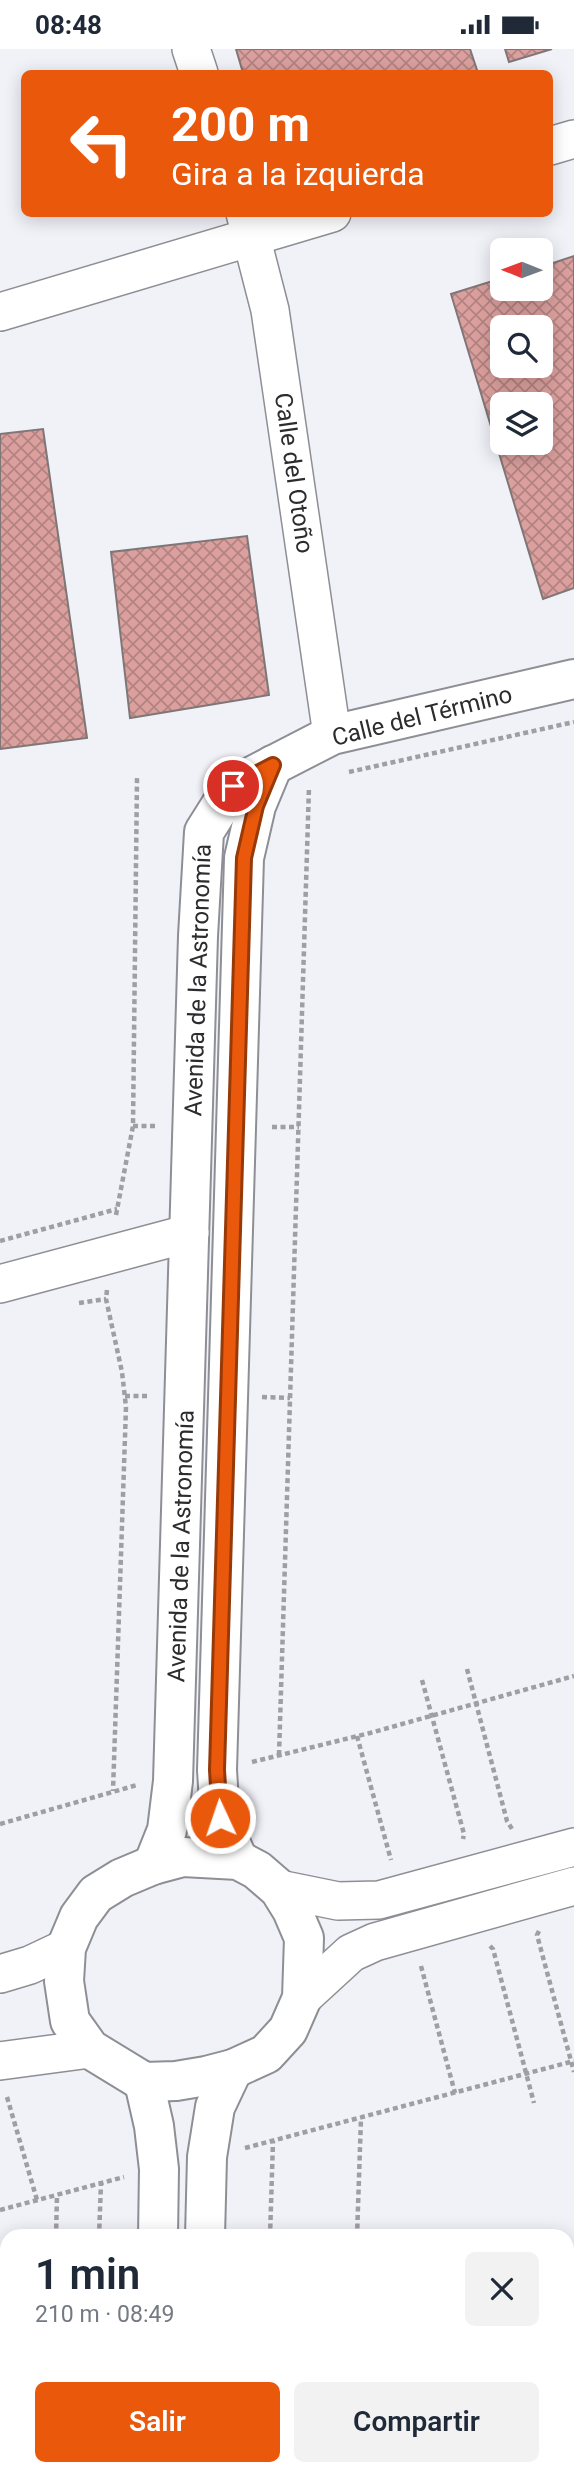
<!DOCTYPE html>
<html lang="es">
<head>
<meta charset="utf-8">
<style>
  body { margin:0; font-family:Roboto,sans-serif; background:#f2f2f3; color:#1f2937; height:100vh; display:flex; flex-direction:column; font-size:26px; white-space:nowrap }
  * { box-sizing:border-box; margin:0 }
  p { font-size:23px; color:#747a83 }
  .icon { flex:none; width:38px; height:38px; fill:none; stroke:currentColor; stroke-width:2; stroke-linecap:round; stroke-linejoin:round }
  .map { position:relative; flex:1; overflow:hidden }
  .details { position:absolute; left:0px; top:2180px; width:574px; height:247px; display:flex; flex-direction:column; background:#fff; border-radius:21px 21px 0 0; box-shadow:0 4px 18px #0003 }
  .details>* { flex:none }
  .hud { position:absolute; left:21px; top:21px; width:532px; height:147px; border-radius:10px; box-shadow:0 4px 18px #0003; background:#ea580c; color:#fff; overflow:hidden }
  .needle { width:46px; rotate:271deg }
  .fabs { position:absolute; left:490px; top:189px; display:grid; gap:14px }
  .fabs a { display:grid; place-items:center; width:63px; height:63px; border-radius:10px; background:#fff; box-shadow:0 4px 18px #0003; font-size:35px }
  .pin { position:absolute; display:grid; place-items:center; width:60px; height:60px; color:#fff; margin:-30px; border:4px solid #fff; border-radius:50%; box-shadow:0 2px 7px #0007 }
  .me { position:absolute; width:77px; margin:-38px; rotate:357deg; stroke-linejoin:round; filter:drop-shadow(0 0 5px #0008) }
  .turn { display:flex; align-items:center; gap:24px; height:147px; padding:0 35px; font-size:32px }
  .turn .icon { width:91px; height:91px; stroke-width:2.5 }
  .turn b { display:block; font-size:49px; line-height:60px }
  .round { display:grid; place-items:center; flex:none; width:74px; height:74px; border-radius:10px; background:#f2f2f3 }
  .headline { display:flex; align-items:center; justify-content:space-between; height:119px; padding:0 35px }
  h1 { font-size:42px; font-weight:600; line-height:52px }
  .button { display:flex; gap:14px; margin-top:auto; padding:14px 35px }
  .button a { flex:1; height:80px; border-radius:10px; background:#ea580c; color:#fff; font-size:28px; font-weight:600; line-height:80px; text-align:center }
  .button a+a { background:#f2f2f3; color:#1f2937 }
  .status { display:flex; justify-content:space-between; align-items:center; height:49px; padding:0 35px; background:#fff; direction:ltr }
  .status svg { height:19px; fill:currentColor }
  .map>svg:first-child { display:block }
  .building { fill:url(#building-cross-hatch); stroke:#7f7777; stroke-width:2; fill-rule:evenodd }
  .lines { fill:none; stroke-linecap:round; stroke-linejoin:round }
  .minor-casing { stroke:#8e8f95; stroke-width:40 }
  .tertiary-casing { stroke:#8e8f95; stroke-width:42 }
  .path { stroke:#9e9ea3; stroke-width:4.5; stroke-dasharray:5 3.5; stroke-linecap:butt }
  .minor { stroke:#fff; stroke-width:37 }
  .tertiary { stroke:#fff; stroke-width:38 }
  .route-casing { stroke:#983908; stroke-width:18 }
  .route { stroke:#ea580c; stroke-width:12 }
  .labels { text-anchor:middle; dominant-baseline:central; stroke-width:5; stroke-linejoin:round; paint-order:stroke }
  .street-label { font-size:24px; fill:#2c2c2e; stroke:#fff }
</style>
</head>
<body>
<div class="status"><b>08:48</b><svg viewBox="0 0 49 12"><path d="M0 12V9h3v3zM5 12V6h3v6zM10 12V3h3v9zM15 12V0h3v12zM26 1h20v11H26zM47 4h2v5h-2z"/></svg></div>
<div class="map">
<svg width="574" height="2427" viewBox="0 0 574 2427">
  <defs>
    <pattern id="building-cross-hatch" width="8" height="8" patternUnits="userSpaceOnUse" patternTransform="scale(1.75)"><rect width="8" height="8" fill="#dba09e"/><path d="M0 0l8 8M0 8l8-8" fill="none" stroke="#b28381"/></pattern>
  </defs>
  <rect width="100%" height="100%" fill="#f1f1f8"/>
  <g class="building">
    <path d="M236,0H470L478,24H243Z"/>
    <path d="M505,0H552L509,13Z"/>
    <path d="M574,207V539L543,550L451,245L502,229V240H541V218ZM502,278H541V317H502ZM502,355H541V394H502Z"/>
    <path d="M43,380L87,689L0,700V385Z"/>
    <path d="M247,487L269,646L130,669L111,503Z"/>
    <path d="M7,2282L2,2427H0V2284Z"/>
  </g>
  <g class="lines">
    <g class="minor-casing">
      <g id="minor">
        <path d="M191,0L199,24"/>
        <path d="M550,97L574,90"/>
        <path d="M245,164L270,261L332,686"/>
        <path d="M0,263L332,164"/>
        <path d="M0,1235L190,1184"/>
        <path d="M279,1840L338,1852L379,1851L574,1798"/>
        <path d="M0,1925L30,1916L66,1899"/>
        <path d="M302,1949L351,1904L375,1893L574,1837"/>
        <path d="M0,2012L90,2000"/>
      </g>
    </g>
    <g class="tertiary-casing">
      <g id="tertiary">
        <path d="M183,1808L238,1811L257,1821L279,1840L292,1861L304,1889L302,1949L288,1981L266,2005L233,2020L206,2027L176,2032L144,2033L90,2000L70,1972L64,1932L66,1899L79,1868L96,1845L122,1829L153,1816Z"/>
        <path d="M238,1811L220,1769L217,1721L244,809L256,757L273,716"/>
        <path d="M153,1816L167,1781L173,1732L198,887L204,783L233,737L332,686L574,630"/>
        <path d="M144,2033L154,2077L159,2120L158,2188"/>
        <path d="M205,2188L207,2108L215,2058L233,2020"/>
        <path d="M152,2427V2420"/>
        <path d="M199,2427V2420"/>
      </g>
    </g>
    <g class="path">
      <path d="M349,723L574,673"/>
      <path d="M133,1077H158"/>
      <path d="M272,1078H299"/>
      <path d="M116,1166L133,1077L137,729"/>
      <path d="M0,1192L117,1160"/>
      <path d="M107,1241L106,1250L122,1323L126,1358L113,1742"/>
      <path d="M79,1254L106,1250"/>
      <path d="M125,1347H148"/>
      <path d="M262,1348L290,1349"/>
      <path d="M467,1620L507,1772L512,1780"/>
      <path d="M422,1631L464,1785L463,1790"/>
      <path d="M357,1687L391,1811"/>
      <path d="M279,1706L309,738"/>
      <path d="M252,1713L370,1684L574,1627"/>
      <path d="M0,1775L137,1736"/>
      <path d="M539,1882L537,1886L574,2023"/>
      <path d="M490,1897L493,1900L534,2054"/>
      <path d="M421,1917L455,2044"/>
      <path d="M7,2048L37,2151"/>
      <path d="M245,2099L574,2012"/>
      <path d="M0,2161L124,2128"/>
      <path d="M56,2188L57,2146"/>
      <path d="M99,2188L101,2134"/>
      <path d="M270,2188L273,2092"/>
      <path d="M357,2188L361,2069"/>
      <path d="M51,2427V2420"/>
      <path d="M94,2427V2420"/>
      <path d="M264,2427V2420"/>
      <path d="M349,2427V2420"/>
    </g>
    <use href="#minor" class="minor"/>
    <use href="#tertiary" class="tertiary"/>
  </g>
  <g class="lines">
    <g class="route-casing">
      <path id="route" d="M220,1769L217,1721L244,809L256,757L273,716L233,737"/>
    </g>
    <use href="#route" class="route"/>
  </g>
  <g class="labels">
    <g class="street-label">
      <text transform="translate(294 424) rotate(82)">Calle del Otoño</text>
      <text transform="translate(422 667) rotate(-14)">Calle del Término</text>
      <text transform="translate(198 931) rotate(-88)">Avenida de la Astronomía</text>
      <text transform="translate(181 1497) rotate(-88)">Avenida de la Astronomía</text>
    </g>
  </g>
</svg>
<div class="fabs">
<a><svg class="needle" viewBox="-14 -14 28 28"><path d="M0-13l5 13h-10z" fill="#e53935"/><path d="M0 13l5-13h-10z" fill="#747a83"/></svg></a>
<a><svg class="icon" aria-label="search" viewBox="0 0 24 24"><circle cx="10" cy="10" r="6"/><path d="M15 15l6 6"/></svg></a>
<a><svg class="icon" aria-label="layers" viewBox="0 0 24 24"><path d="M12 4l9 5-9 5-9-5zM3 14l9 5 9-5"/></svg></a>
</div>
<div class="pin" style="left:233px;top:737px;background:#d93025"><svg class="icon" aria-label="arrive" viewBox="0 0 24 24"><path d="M6 21V4h12l-3 4 3 4H6"/></svg></div>
<svg class="me" style="left:220px;top:1769px" viewBox="-20 -20 40 40"><circle r="17" fill="#ea580c" stroke="#fff" stroke-width="3"/><path d="M0-11L8 9 0 5-8 9z" fill="#fff"/></svg>
<div class="hud">
<div class="turn"><svg class="icon" aria-label="left" viewBox="0 0 24 24"><path d="M17 20v-9H6M10 6l-5 5 5 5"/></svg><div><b>200 m</b>Gira a la izquierda</div></div>
</div>
<section class="details">
<div class="headline"><div><h1>1 min</h1><p>210 m · 08:49</p></div><a class="round"><svg class="icon" aria-label="close" viewBox="0 0 24 24"><path d="M6 6l12 12M18 6L6 18"/></svg></a></div>
<div class="button"><a>Salir</a><a>Compartir</a></div>
</section>
</div>
</body>
</html>
